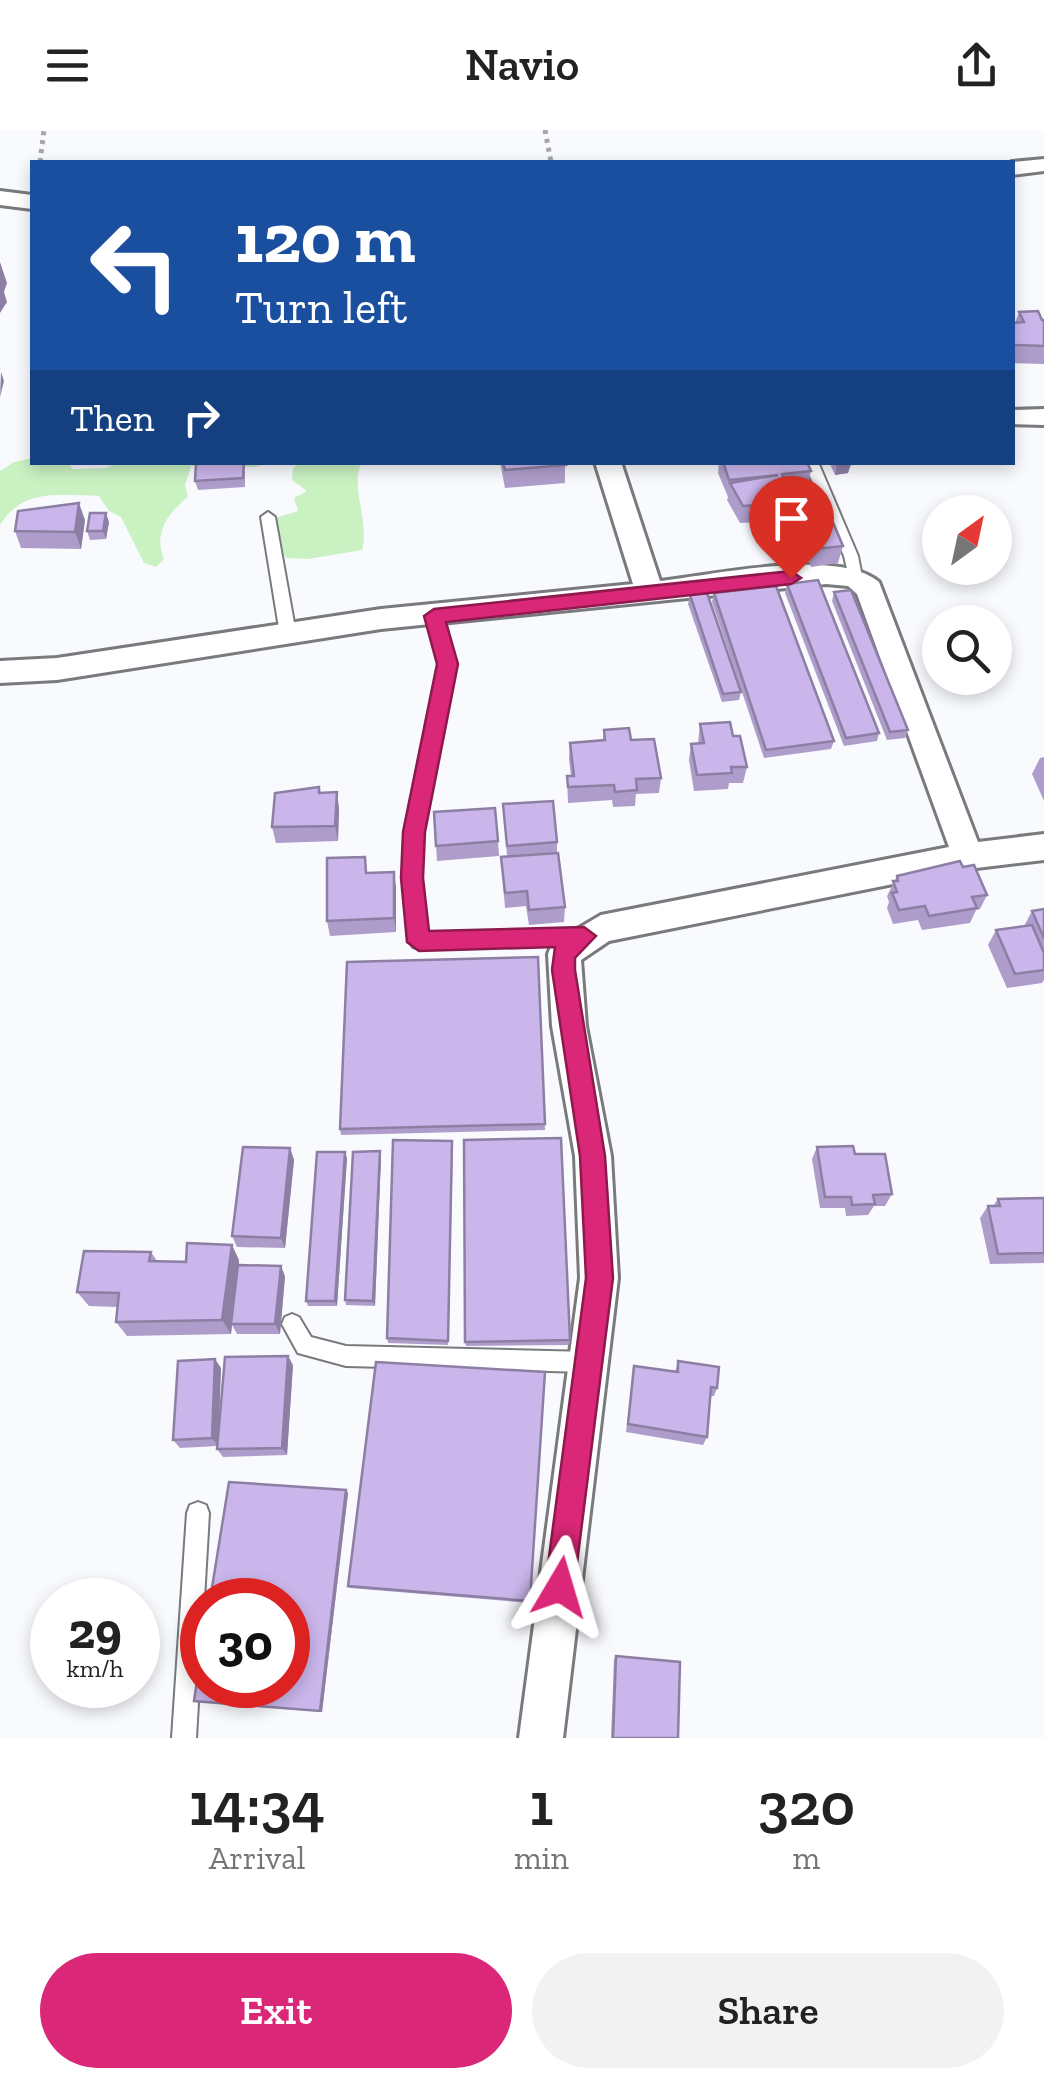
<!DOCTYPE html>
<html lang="en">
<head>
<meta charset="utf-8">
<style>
  body { margin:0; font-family:"Zilla Slab",serif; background:#f2f2f2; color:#222; height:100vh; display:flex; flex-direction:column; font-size:38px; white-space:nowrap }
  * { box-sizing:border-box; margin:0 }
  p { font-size:32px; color:#767676 }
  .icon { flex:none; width:55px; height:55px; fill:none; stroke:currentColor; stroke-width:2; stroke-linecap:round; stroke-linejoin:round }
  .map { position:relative; height:1608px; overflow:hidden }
  .details { display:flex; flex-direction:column; background:#fff; flex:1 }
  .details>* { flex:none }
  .guide { position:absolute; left:30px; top:30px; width:985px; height:305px; border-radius:0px; box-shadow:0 5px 15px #0003; background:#1a4fa0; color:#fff; overflow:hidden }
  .needle { width:65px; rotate:33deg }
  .controls { position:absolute; left:922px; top:365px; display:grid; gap:20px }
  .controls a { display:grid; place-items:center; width:90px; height:90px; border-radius:50%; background:#fff; box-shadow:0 5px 15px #0003; font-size:50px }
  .speed { position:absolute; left:30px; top:1448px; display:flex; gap:20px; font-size:50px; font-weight:700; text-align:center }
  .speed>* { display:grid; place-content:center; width:130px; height:130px; border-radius:50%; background:#fff; box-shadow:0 5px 15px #0003; line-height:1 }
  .speed small { font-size:25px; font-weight:400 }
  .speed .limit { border:15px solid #d22; background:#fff; color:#111 }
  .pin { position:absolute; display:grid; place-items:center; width:85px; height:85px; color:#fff; margin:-102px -42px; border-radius:50% 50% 50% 0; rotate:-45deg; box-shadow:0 0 10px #0007 }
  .pin .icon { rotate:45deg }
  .me { position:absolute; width:110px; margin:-55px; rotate:7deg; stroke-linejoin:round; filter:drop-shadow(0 0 8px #0008) }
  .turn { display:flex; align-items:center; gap:35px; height:210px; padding:0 40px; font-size:45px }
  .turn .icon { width:130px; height:130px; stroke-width:2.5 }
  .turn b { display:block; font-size:70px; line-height:85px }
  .then { display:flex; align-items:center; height:95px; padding:0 40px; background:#0003; gap:20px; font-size:38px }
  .eta { display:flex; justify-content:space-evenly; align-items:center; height:170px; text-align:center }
  .eta b { font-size:60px; font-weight:600; line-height:70px }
  .button { display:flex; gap:20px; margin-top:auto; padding:20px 40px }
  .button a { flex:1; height:115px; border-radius:60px; background:#db2777; color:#fff; font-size:40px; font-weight:600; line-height:115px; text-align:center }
  .button a+a { background:#f2f2f2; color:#222 }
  header { display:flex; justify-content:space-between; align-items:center; height:130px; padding:0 40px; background:#fff; font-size:45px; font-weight:600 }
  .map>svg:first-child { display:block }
  .green { fill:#c9f1c2 }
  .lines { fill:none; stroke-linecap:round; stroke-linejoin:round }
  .lane-casing { stroke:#787a7d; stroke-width:4 }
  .street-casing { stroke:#787a7d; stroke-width:6 }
  .path { stroke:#a5a6a9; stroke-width:5; stroke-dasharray:4 5; stroke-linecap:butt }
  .lane { fill:#fff; fill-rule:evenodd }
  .street { fill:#fff; fill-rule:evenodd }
  .wall { fill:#ae9dca }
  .shaded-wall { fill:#8d7fa4 }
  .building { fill:#cab6eb; stroke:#8d7fa4; stroke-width:2.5 }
  .route { fill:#db2777; stroke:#8e194d; stroke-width:2.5 }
</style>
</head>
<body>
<header><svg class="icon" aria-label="menu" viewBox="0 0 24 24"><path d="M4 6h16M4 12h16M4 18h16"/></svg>Navio<svg class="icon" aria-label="share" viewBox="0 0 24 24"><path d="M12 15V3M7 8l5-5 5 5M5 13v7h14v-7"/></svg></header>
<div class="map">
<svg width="1044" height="1608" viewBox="0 0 1044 1608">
  <rect width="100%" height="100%" fill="#f9fafe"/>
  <g class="green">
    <path d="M32,328V332L69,333L72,339L106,338L118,332L268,333L256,337L191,336L185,355L188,367C168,383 153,403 164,429L156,437L144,433L121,387L109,381L99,366C60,365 22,358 0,395V341L14,332Z"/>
    <path d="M300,333H362C349,353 370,392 362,420L308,429L286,428L274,406L272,389L298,381L294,368L307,361L292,350L293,338Z"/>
  </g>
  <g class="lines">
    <g class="lane-casing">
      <g id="lane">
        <path d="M804,332H818L858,426L862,447L860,451H850L844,426Z"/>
        <path d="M268,382L275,387L296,504L288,510L280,504L261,387Z"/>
        <path d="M434,480L442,486L455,535L422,702L421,748L427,804L584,799L590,801L593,806L590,811L419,819L413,817L410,812L403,748L406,702L439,535L426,486Z"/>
        <path d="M292,1184L299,1187L311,1207L346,1216L589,1222L596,1225L599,1232L596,1239L589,1242L346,1236L298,1223L282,1194L285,1187Z"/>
        <path d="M198,1372L206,1375L209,1383L196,1608H172L187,1383L190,1375Z"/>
      </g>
    </g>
    <g class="street-casing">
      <g id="street">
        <path d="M1044,29V41L1012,45V32Z"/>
        <path d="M0,61L32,65V79L0,75Z"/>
        <path d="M1044,279V295L1012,294V280Z"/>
        <path d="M595,332H621L660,451C714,445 837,417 879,452L978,712L1044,704V730L968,739L609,811L581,830L586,896L611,1026L618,1148L563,1608H519L580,1148L575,1026L552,896L548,824L552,814L601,785L949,717L857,464L848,456L826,454L381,499L57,550L0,553V531L57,528L381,479L633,454Z"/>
      </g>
    </g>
    <g class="path">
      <path d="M545,0L551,32"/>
      <path d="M40,32L44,0"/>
    </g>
    <use href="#lane" class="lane"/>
    <use href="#street" class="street"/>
  </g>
  <g class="wall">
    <path d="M1019,182L1044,190V234L1012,233V193H1015Z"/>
    <path d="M500,332H565V353L505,358Z"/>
    <path d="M719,332H807L811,341L807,359L789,361L792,367L789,380L791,373L819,377L843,416L838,433L811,437L807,425L793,427L782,398L784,385H780L779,391L740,393L727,370L728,367L718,343Z"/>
    <path d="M829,332H850L848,343L835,345Z"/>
    <path d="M245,341V357L198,360L195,351Z"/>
    <path d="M85,390L81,419L21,418L15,401Z"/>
    <path d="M109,392L106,409L90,410L87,401Z"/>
    <path d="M787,454L879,603L877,611L844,616L785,463Z"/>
    <path d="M834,462L908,600L905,608L887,610L832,471Z"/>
    <path d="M714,463L834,611L831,619L764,628L712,472Z"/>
    <path d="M690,465L741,562L739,570L722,572L688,474Z"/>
    <path d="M700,594L733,606L747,637L743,653H729L728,659L694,661L689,630L691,614L698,613Z"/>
    <path d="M604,600L631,610L661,648L659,663L636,664L635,676L613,677L612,670L568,673L567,646H571L569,629L570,613L603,610Z"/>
    <path d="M1044,627V671L1032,644L1040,628Z"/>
    <path d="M319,657L321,663L339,678L338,711L276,713L272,697Z"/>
    <path d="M503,674L557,712V723L565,777L564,792L529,795L526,776L505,778L501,727L507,726Z"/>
    <path d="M434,682L498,711L499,726L437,731Z"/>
    <path d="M963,737L987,765L980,779L976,780L970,793L922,800L918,790L893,794L887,778L889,772L887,766L897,746Z"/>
    <path d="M368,743L396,757V802L330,806L327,791Z"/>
    <path d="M1044,779V850L1042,853L1007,858L988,815L996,800L1024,796L1032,781Z"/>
    <path d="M538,827L545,1000L341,1005L340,999Z"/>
    <path d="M453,1017L448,1215L388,1213L387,1208Z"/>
    <path d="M817,1017L855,1024L892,1064L885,1076H874L868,1085L846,1086L845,1078H820L812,1029Z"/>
    <path d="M290,1018L294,1030L285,1118L237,1117L232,1106Z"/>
    <path d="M381,1027L375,1176L346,1175L345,1170Z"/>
    <path d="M347,1028L337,1176H308L306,1171Z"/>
    <path d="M1044,1068V1133L990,1134L980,1088L988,1076H993L998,1069Z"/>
    <path d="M151,1122L157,1131L239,1130V1135L285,1146L280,1204H237L232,1195L231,1204L127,1206L116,1192L117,1177L89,1176L77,1162Z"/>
    <path d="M570,1210L569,1215L466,1216L465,1212Z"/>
    <path d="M678,1231L717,1258L714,1266H710L707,1307L703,1315L626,1302L634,1236L675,1242Z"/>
    <path d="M293,1235L287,1325L223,1327L217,1319Z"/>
    <path d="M221,1238L218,1316L180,1318L173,1310Z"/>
    <path d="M544,1247L530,1473L350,1458L348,1456Z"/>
    <path d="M346,1360L348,1363L322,1582L194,1571Z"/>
    <path d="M616,1526L678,1608H611L614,1529Z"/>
  </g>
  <g class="shaded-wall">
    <path d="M0,132L7,153L4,162L7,172L0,183Z"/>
    <path d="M1,242L4,251L0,267Z"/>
    <path d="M851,334L848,343L835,345L837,336Z"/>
    <path d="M79,373L85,390L81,419L75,402Z"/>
    <path d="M106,383L109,392L106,409L103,401Z"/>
    <path d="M337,662L339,678L338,711L335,696Z"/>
    <path d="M394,742L396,757V802L394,788Z"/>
    <path d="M290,1018L294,1030L285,1118L281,1108Z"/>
    <path d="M380,1021L381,1027L375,1176L373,1171Z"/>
    <path d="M345,1022L347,1028L337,1176L335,1171Z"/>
    <path d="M232,1115L239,1130L231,1204L222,1190Z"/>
    <path d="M281,1136L285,1146L280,1204L275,1194Z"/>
    <path d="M288,1226L293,1235L287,1325L282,1318Z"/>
    <path d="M215,1229L221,1238L218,1316L212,1308Z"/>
    <path d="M346,1360L348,1363L322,1582L320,1581Z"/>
  </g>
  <g class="building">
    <path d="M1038,181L1042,190H1044V216L1014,215L1012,193L1024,192L1019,182Z"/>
    <path d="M244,332L243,348L195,351L196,334Z"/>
    <path d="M503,332H565L566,335L505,340Z"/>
    <path d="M723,332H807L811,341L782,344L792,367L780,368L782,373L743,376L730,353L778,345L729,350Z"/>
    <path d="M836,332H850L851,334L837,336Z"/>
    <path d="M816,370L819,377L826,376L843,416L815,419L810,408L797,409L785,380L794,379L791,373Z"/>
    <path d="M79,373L75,402L15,401L18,381Z"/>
    <path d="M90,383H106L103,401H87Z"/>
    <path d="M818,450L879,603L846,608L787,454Z"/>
    <path d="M776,456L834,611L766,620L714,463Z"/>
    <path d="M851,460L908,600L890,602L834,462Z"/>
    <path d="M707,463L741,562L723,564L690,465Z"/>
    <path d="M730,592L733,606H740L747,637H731L732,643L697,645L691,614L704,613L700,594Z"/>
    <path d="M629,598L631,610L654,609L661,648L636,649L637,660L615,662L614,655L568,657L567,646H574L570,613L605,610L604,600Z"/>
    <path d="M319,657V663L337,662L335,696L272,697L275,663Z"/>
    <path d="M553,671L557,712L507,716L503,674Z"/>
    <path d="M495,678L498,711L436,716L434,682Z"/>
    <path d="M558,723L565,777L529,780L527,761L505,763L501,727Z"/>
    <path d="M365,727L366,743L394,742V788L327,791V728Z"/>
    <path d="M960,731L963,737L974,735L987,765L972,767L977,778L929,786L925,776L899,780L892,763L897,762L893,751H898L897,746Z"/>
    <path d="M1044,779V808L1032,781Z"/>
    <path d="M1032,795L1044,823V840L1015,844L996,800Z"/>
    <path d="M538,827L545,994L340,999L347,832Z"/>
    <path d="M561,1008L570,1210L465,1212L464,1010Z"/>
    <path d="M393,1010L452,1011L448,1211L387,1208Z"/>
    <path d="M853,1016L855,1024H885L892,1064L873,1065L875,1074L852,1075L851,1067H825L817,1017Z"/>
    <path d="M243,1017L290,1018L281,1108L232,1106Z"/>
    <path d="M380,1021L373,1171L345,1170L353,1022Z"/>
    <path d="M317,1022H345L335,1171H306Z"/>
    <path d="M1044,1068V1123L998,1124L988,1076H1000L998,1069Z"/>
    <path d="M187,1113L232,1115L222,1190L116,1192L119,1163L77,1162L84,1121L151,1122L149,1131L186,1132Z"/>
    <path d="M238,1135L281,1136L275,1194H231Z"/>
    <path d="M288,1226L282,1318L217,1319L225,1227Z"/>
    <path d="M215,1229L212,1308L173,1310L178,1231Z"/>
    <path d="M678,1231L719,1237L717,1258L711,1257L707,1307L628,1294L634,1236L678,1242Z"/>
    <path d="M376,1232L545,1242L530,1471L348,1456Z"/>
    <path d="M229,1352L346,1360L320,1581L194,1571L202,1517V1555H288V1470H210Z"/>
    <path d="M616,1526L680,1532L678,1608H613Z"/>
  </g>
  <path class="route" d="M791,441L801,448L791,454L446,492L458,534L425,702L423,748L429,801L584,797L596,806L575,828V840L605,1026L613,1148L574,1457L570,1467L560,1471L549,1467L545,1457L586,1148L580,1026L552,840L555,817L419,821L407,812L401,748L403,702L437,534L424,486L434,479Z"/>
</svg>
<div class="controls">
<a><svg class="needle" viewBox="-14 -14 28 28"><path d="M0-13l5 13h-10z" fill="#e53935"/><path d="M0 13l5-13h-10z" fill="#767676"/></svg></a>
<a><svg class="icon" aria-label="search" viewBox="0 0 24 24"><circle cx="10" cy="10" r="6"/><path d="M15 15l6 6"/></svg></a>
</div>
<div class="speed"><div>29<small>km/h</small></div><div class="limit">30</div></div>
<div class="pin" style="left:791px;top:448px;background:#d93025"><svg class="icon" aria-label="arrive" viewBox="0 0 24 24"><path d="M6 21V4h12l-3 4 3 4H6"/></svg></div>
<svg class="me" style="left:560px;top:1457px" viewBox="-20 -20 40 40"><path d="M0-17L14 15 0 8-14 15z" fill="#db2777" stroke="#fff" stroke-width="4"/></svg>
<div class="guide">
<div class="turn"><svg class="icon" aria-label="left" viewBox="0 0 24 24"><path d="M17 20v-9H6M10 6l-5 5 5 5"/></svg><div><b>120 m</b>Turn left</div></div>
<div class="then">Then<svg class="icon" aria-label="right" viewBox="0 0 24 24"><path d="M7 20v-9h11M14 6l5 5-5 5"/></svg></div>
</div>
</div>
<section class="details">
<div class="eta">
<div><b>14:34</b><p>Arrival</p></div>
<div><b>1</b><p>min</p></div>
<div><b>320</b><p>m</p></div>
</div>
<div class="button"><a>Exit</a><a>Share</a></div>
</section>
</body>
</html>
